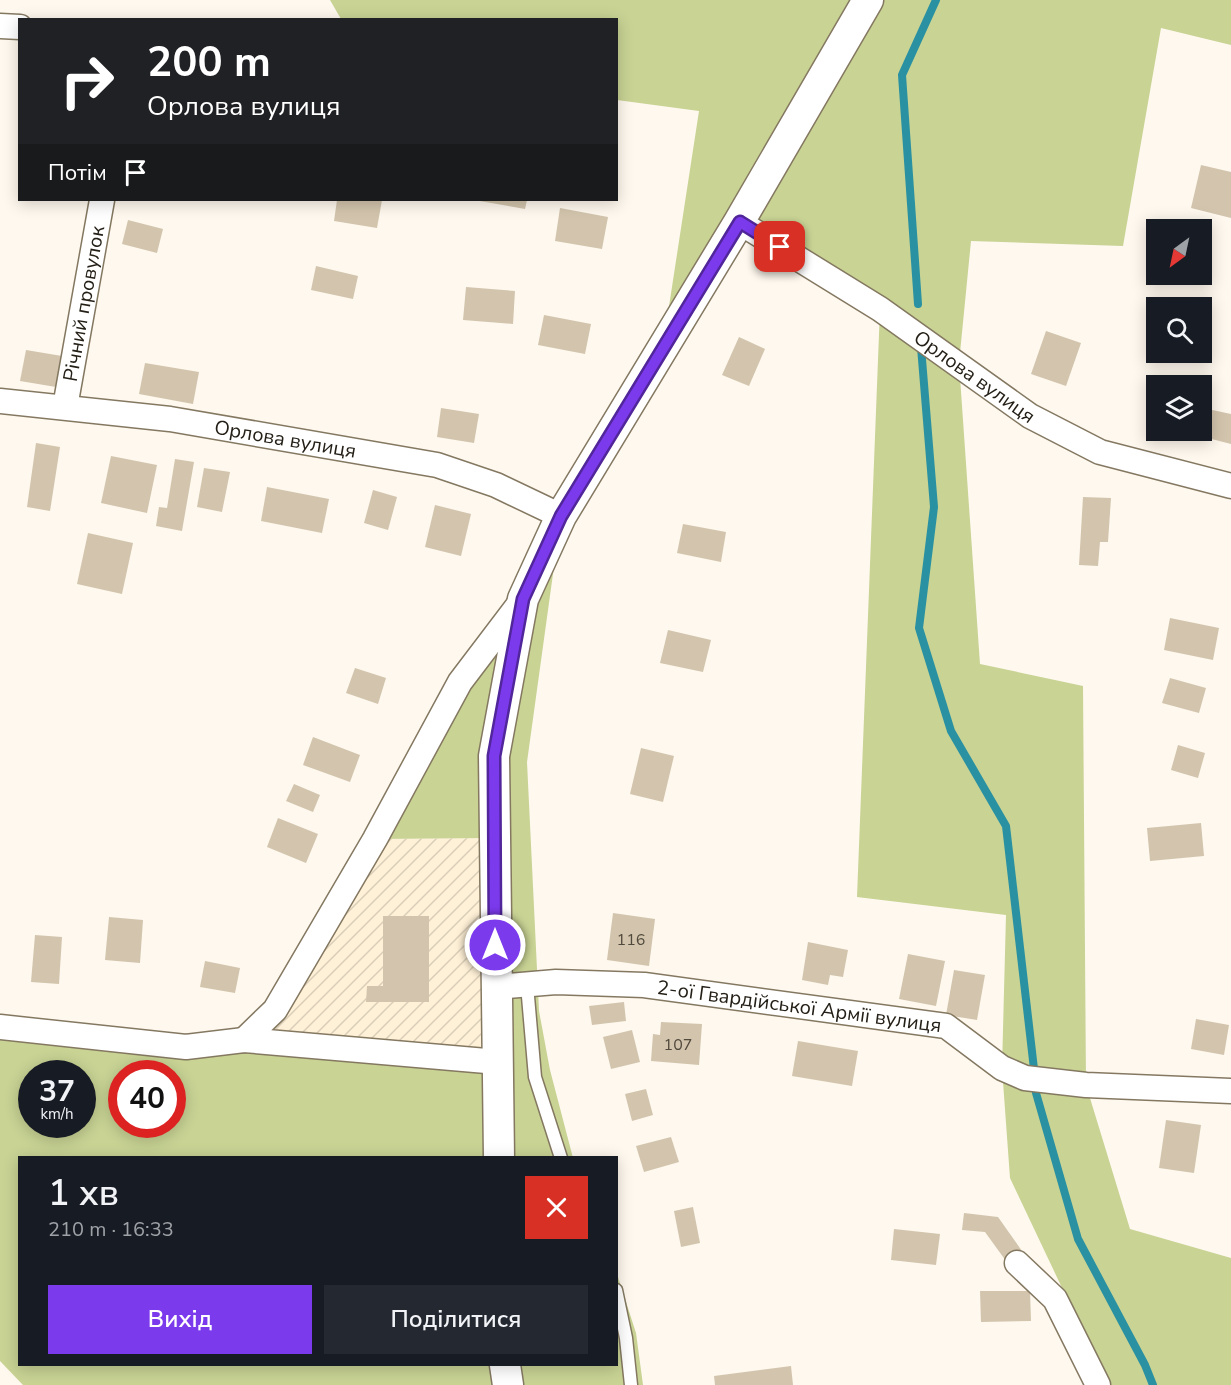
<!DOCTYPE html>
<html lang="uk">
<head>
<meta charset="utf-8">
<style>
  body { margin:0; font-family:"Nunito Sans",sans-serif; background:#242831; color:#f1f3f6; height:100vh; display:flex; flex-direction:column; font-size:22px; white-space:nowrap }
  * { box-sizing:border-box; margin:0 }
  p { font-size:20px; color:#9ea1a6 }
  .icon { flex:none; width:33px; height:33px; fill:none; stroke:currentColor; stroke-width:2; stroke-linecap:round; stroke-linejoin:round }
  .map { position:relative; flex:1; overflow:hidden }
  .drawer { position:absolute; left:18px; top:1156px; width:600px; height:210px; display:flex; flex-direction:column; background:#171b24; border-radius:0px; box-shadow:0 3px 15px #0003 }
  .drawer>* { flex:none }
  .banner { position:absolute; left:18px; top:18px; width:600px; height:183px; border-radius:0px; box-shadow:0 3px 15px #0003; background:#202124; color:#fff; overflow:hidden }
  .needle { width:39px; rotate:213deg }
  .controls { position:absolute; left:1146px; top:219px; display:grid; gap:12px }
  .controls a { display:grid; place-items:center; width:66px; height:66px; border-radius:0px; background:#171b24; box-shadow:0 3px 15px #0003; font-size:30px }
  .speed { position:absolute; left:18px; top:1060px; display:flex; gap:12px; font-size:30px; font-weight:700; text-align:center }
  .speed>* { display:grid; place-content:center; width:78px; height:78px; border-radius:50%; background:#171b24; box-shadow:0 3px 15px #0003; line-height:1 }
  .speed small { font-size:15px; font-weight:400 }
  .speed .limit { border:9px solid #d22; background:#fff; color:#111 }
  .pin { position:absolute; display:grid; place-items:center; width:51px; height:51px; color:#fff; margin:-26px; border-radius:12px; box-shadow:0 3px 9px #0006 }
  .me { position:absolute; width:66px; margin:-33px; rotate:0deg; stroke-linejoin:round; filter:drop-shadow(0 0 4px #0008) }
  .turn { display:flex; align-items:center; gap:21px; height:126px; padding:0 30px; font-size:27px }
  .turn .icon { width:78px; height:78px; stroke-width:2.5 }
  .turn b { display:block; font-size:42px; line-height:51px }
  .then { display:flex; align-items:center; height:57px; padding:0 30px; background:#0003; gap:12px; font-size:22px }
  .round { display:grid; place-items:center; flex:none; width:63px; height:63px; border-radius:0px; background:#242831 }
  .head { display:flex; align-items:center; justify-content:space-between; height:102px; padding:0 30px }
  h1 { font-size:36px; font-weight:600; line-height:45px }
  .primary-button { display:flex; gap:12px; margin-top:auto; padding:12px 30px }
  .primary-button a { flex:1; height:69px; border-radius:0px; background:#7c3aed; color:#fff; font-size:24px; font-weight:600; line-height:69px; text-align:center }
  .primary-button a+a { background:#242831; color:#f1f3f6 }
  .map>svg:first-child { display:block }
  .industrial { fill:url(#industrial-furrows) }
  .green { fill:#c8d394; fill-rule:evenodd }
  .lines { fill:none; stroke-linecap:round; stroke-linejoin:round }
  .stream { stroke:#2991a2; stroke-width:8 }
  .building { fill:#d3c5ad }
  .service-casing { stroke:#847861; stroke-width:15 }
  .minor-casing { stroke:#847861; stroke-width:27 }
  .tertiary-casing { stroke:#847861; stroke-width:33 }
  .service { stroke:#fff; stroke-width:12 }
  .minor { stroke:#fff; stroke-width:24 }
  .tertiary { stroke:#fff; stroke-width:30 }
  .route-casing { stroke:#51269a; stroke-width:15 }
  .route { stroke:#7c3aed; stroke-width:10 }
  .labels { text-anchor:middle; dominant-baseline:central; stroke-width:6; stroke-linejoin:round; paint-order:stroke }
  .number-label { font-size:16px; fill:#50493c }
  .street-label { font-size:20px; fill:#252017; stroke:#fef8ee }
</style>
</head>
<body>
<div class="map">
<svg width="1231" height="1385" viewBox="0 0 1231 1385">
  <defs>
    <pattern id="industrial-furrows" width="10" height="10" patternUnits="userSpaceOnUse" patternTransform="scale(1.5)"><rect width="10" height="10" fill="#fff1d7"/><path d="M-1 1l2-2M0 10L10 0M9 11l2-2" fill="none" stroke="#daceb8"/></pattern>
  </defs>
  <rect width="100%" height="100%" fill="#fef8ee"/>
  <path class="industrial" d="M494,838L498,1062L244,1040L375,839Z"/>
  <g class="green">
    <path d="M330,0H1231V45L1161,28L1123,246L971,241L959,363L980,664L1083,686L1086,1085L1130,1229L1231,1258V1385H1108L1010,1178L1002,1068L1006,915L857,897L880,309L740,222L662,352L699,111L617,100L616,20L341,19Z"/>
    <path d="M561,516L527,762L539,1011L550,1070L573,1158H20V1365H616L617,1274L636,1333L643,1385H23L0,1361V1025L497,1062L494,838L375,839ZM32,1074H82V1125H32ZM122,1074H172V1125H122Z"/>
  </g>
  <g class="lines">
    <g class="stream">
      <path d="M918,304L902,75L936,0"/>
      <path d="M921,347L934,507L919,628L951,731L1006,826L1034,1069"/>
      <path d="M1036,1093L1078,1239L1145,1365L1153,1385"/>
    </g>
  </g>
  <g class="building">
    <path d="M1201,165L1231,172V218L1191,208Z"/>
    <path d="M337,200H382L377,228L334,221Z"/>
    <path d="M474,200H527L525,209Z"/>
    <path d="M560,208L608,217L602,249L555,241Z"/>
    <path d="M128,220L163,229L157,253L122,244Z"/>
    <path d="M316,266L358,276L353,299L311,290Z"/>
    <path d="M466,287L515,291L513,324L463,320Z"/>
    <path d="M544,315L591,324L585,354L538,345Z"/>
    <path d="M1046,331L1081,343L1066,386L1031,374Z"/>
    <path d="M739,337L765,349L749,386L722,375Z"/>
    <path d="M26,350L68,357L62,388L20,381Z"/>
    <path d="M145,363L199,372L193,404L139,394Z"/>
    <path d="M441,408L479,414L474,443L437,437Z"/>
    <path d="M1203,408L1231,414V444L1196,435L1197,430H1202Z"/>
    <path d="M36,443L60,447L50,511L27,507Z"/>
    <path d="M111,456L157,465L147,513L101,503Z"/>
    <path d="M175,459L194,462L182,531L156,526L159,507L167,508Z"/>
    <path d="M204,468L230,472L222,512L197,507Z"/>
    <path d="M267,487L329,499L322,533L261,521Z"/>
    <path d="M373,490L397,497L388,530L364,523Z"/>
    <path d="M1083,497L1111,498L1108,542H1100L1098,566L1079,565Z"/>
    <path d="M435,505L471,514L461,556L425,547Z"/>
    <path d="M683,524L726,532L721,562L677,553Z"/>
    <path d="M88,533L133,543L122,594L77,584Z"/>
    <path d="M1170,618L1219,628L1213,660L1164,650Z"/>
    <path d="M668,630L711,640L703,672L660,663Z"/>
    <path d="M355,668L386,678L378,704L346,693Z"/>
    <path d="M1170,678L1206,688L1199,713L1162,703Z"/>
    <path d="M313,737L360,755L350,782L303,765Z"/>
    <path d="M1178,745L1205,753L1198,778L1171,770Z"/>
    <path d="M641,748L674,756L663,802L630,794Z"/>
    <path d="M294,784L320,795L313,812L286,801Z"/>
    <path d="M278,818L318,834L306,863L267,847Z"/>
    <path d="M1201,823L1204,856L1150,861L1147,828Z"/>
    <path d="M613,913L655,919L649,966L607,960Z"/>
    <path d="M383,916H429V1002H366L367,986H383Z"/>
    <path d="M109,917L143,920L140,963L105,960Z"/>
    <path d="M35,935L62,937L59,984L31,982Z"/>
    <path d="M808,942L848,950L843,977L830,975L828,985L802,980Z"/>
    <path d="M908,954L945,961L936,1006L899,999Z"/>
    <path d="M205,961L240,968L235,993L200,987Z"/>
    <path d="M954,970L985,975L977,1020L946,1015Z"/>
    <path d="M624,1002L626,1021L592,1025L589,1006Z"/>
    <path d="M1196,1019L1229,1025L1224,1055L1191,1049Z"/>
    <path d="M661,1022L702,1024L699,1065L651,1061L653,1034L660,1035Z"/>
    <path d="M632,1030L640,1062L611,1069L603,1037Z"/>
    <path d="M798,1041L858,1051L852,1086L792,1076Z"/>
    <path d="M646,1089L653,1115L632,1121L625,1094Z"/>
    <path d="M1166,1120L1201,1125L1194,1173L1159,1168Z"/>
    <path d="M671,1137L679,1162L644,1172L636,1146Z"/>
    <path d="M693,1207L700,1243L681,1247L674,1211Z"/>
    <path d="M964,1213L998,1217L1022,1251L1006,1261L985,1232L962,1230Z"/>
    <path d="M894,1229L940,1234L936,1265L891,1260Z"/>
    <path d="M980,1291H1030L1031,1321L981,1322Z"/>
    <path d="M791,1366L793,1385H715L714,1376Z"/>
  </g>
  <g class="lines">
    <g class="service-casing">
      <g id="service">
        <path d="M527,985L535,1077L561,1158"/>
        <path d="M616,1290L626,1338L631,1385"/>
      </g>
    </g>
    <g class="minor-casing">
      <g id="minor">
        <path d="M0,26L20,27"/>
        <path id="s1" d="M739,222L880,309L1030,416L1100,452L1231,486"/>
        <path id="s2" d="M0,401L170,419L437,465L496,485L561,516"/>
        <path id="s3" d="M65,407L102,200"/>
        <path id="s4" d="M495,987L556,982L644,985L946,1026L1002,1068L1025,1078L1086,1085L1231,1091"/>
        <path d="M0,1027L186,1047L244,1040"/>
        <path d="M498,1062L244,1040L275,1010L375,839L460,682L523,599"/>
        <path d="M1017,1263L1055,1299L1098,1385"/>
      </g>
    </g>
    <g class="tertiary-casing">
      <g id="tertiary">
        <path d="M499,1158L494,756L523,599L561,516L739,222L868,0"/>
        <path d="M505,1365L508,1385"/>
      </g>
    </g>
    <use href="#service" class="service"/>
    <use href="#minor" class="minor"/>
    <use href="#tertiary" class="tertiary"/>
  </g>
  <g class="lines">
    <g class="route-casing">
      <path id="route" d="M495,945L494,756L523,599L561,516L740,222L780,247"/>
    </g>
    <use href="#route" class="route"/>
  </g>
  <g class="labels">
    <g class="number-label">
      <text x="631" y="940">116</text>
      <text x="678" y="1045">107</text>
    </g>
    <g class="street-label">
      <text stroke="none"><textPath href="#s3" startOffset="105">Річний провулок</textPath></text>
      <text stroke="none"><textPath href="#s1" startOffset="282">Орлова вулиця</textPath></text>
      <text stroke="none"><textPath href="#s2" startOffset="288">Орлова вулиця</textPath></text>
      <text stroke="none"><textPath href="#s4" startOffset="306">2-ої Гвардійської Армії вулиця</textPath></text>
    </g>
  </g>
</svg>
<div class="controls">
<a><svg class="needle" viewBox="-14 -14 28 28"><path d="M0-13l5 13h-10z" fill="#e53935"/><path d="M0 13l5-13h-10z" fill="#9ea1a6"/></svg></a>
<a><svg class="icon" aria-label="search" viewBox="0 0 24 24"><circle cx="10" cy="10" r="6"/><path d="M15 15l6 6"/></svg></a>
<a><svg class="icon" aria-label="layers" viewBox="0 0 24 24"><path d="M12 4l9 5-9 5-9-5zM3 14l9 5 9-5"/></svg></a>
</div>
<div class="speed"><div>37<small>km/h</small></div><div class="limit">40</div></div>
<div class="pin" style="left:780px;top:247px;background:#d93025"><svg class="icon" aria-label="arrive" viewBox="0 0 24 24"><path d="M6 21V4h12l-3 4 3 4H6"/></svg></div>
<svg class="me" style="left:495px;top:945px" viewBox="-20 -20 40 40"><circle r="17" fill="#7c3aed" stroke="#fff" stroke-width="3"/><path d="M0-11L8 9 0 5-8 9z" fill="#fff"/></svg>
<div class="banner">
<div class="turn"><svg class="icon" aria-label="right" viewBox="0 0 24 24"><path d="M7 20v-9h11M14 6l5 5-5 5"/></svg><div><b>200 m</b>Орлова вулиця</div></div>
<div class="then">Потім<svg class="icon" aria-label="arrive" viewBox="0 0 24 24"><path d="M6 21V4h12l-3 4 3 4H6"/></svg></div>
</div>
<section class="drawer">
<div class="head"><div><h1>1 хв</h1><p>210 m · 16:33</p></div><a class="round" style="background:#d93025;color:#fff"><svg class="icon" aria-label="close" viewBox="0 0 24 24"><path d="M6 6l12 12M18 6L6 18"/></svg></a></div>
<div class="primary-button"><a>Вихід</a><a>Поділитися</a></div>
</section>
</div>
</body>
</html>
